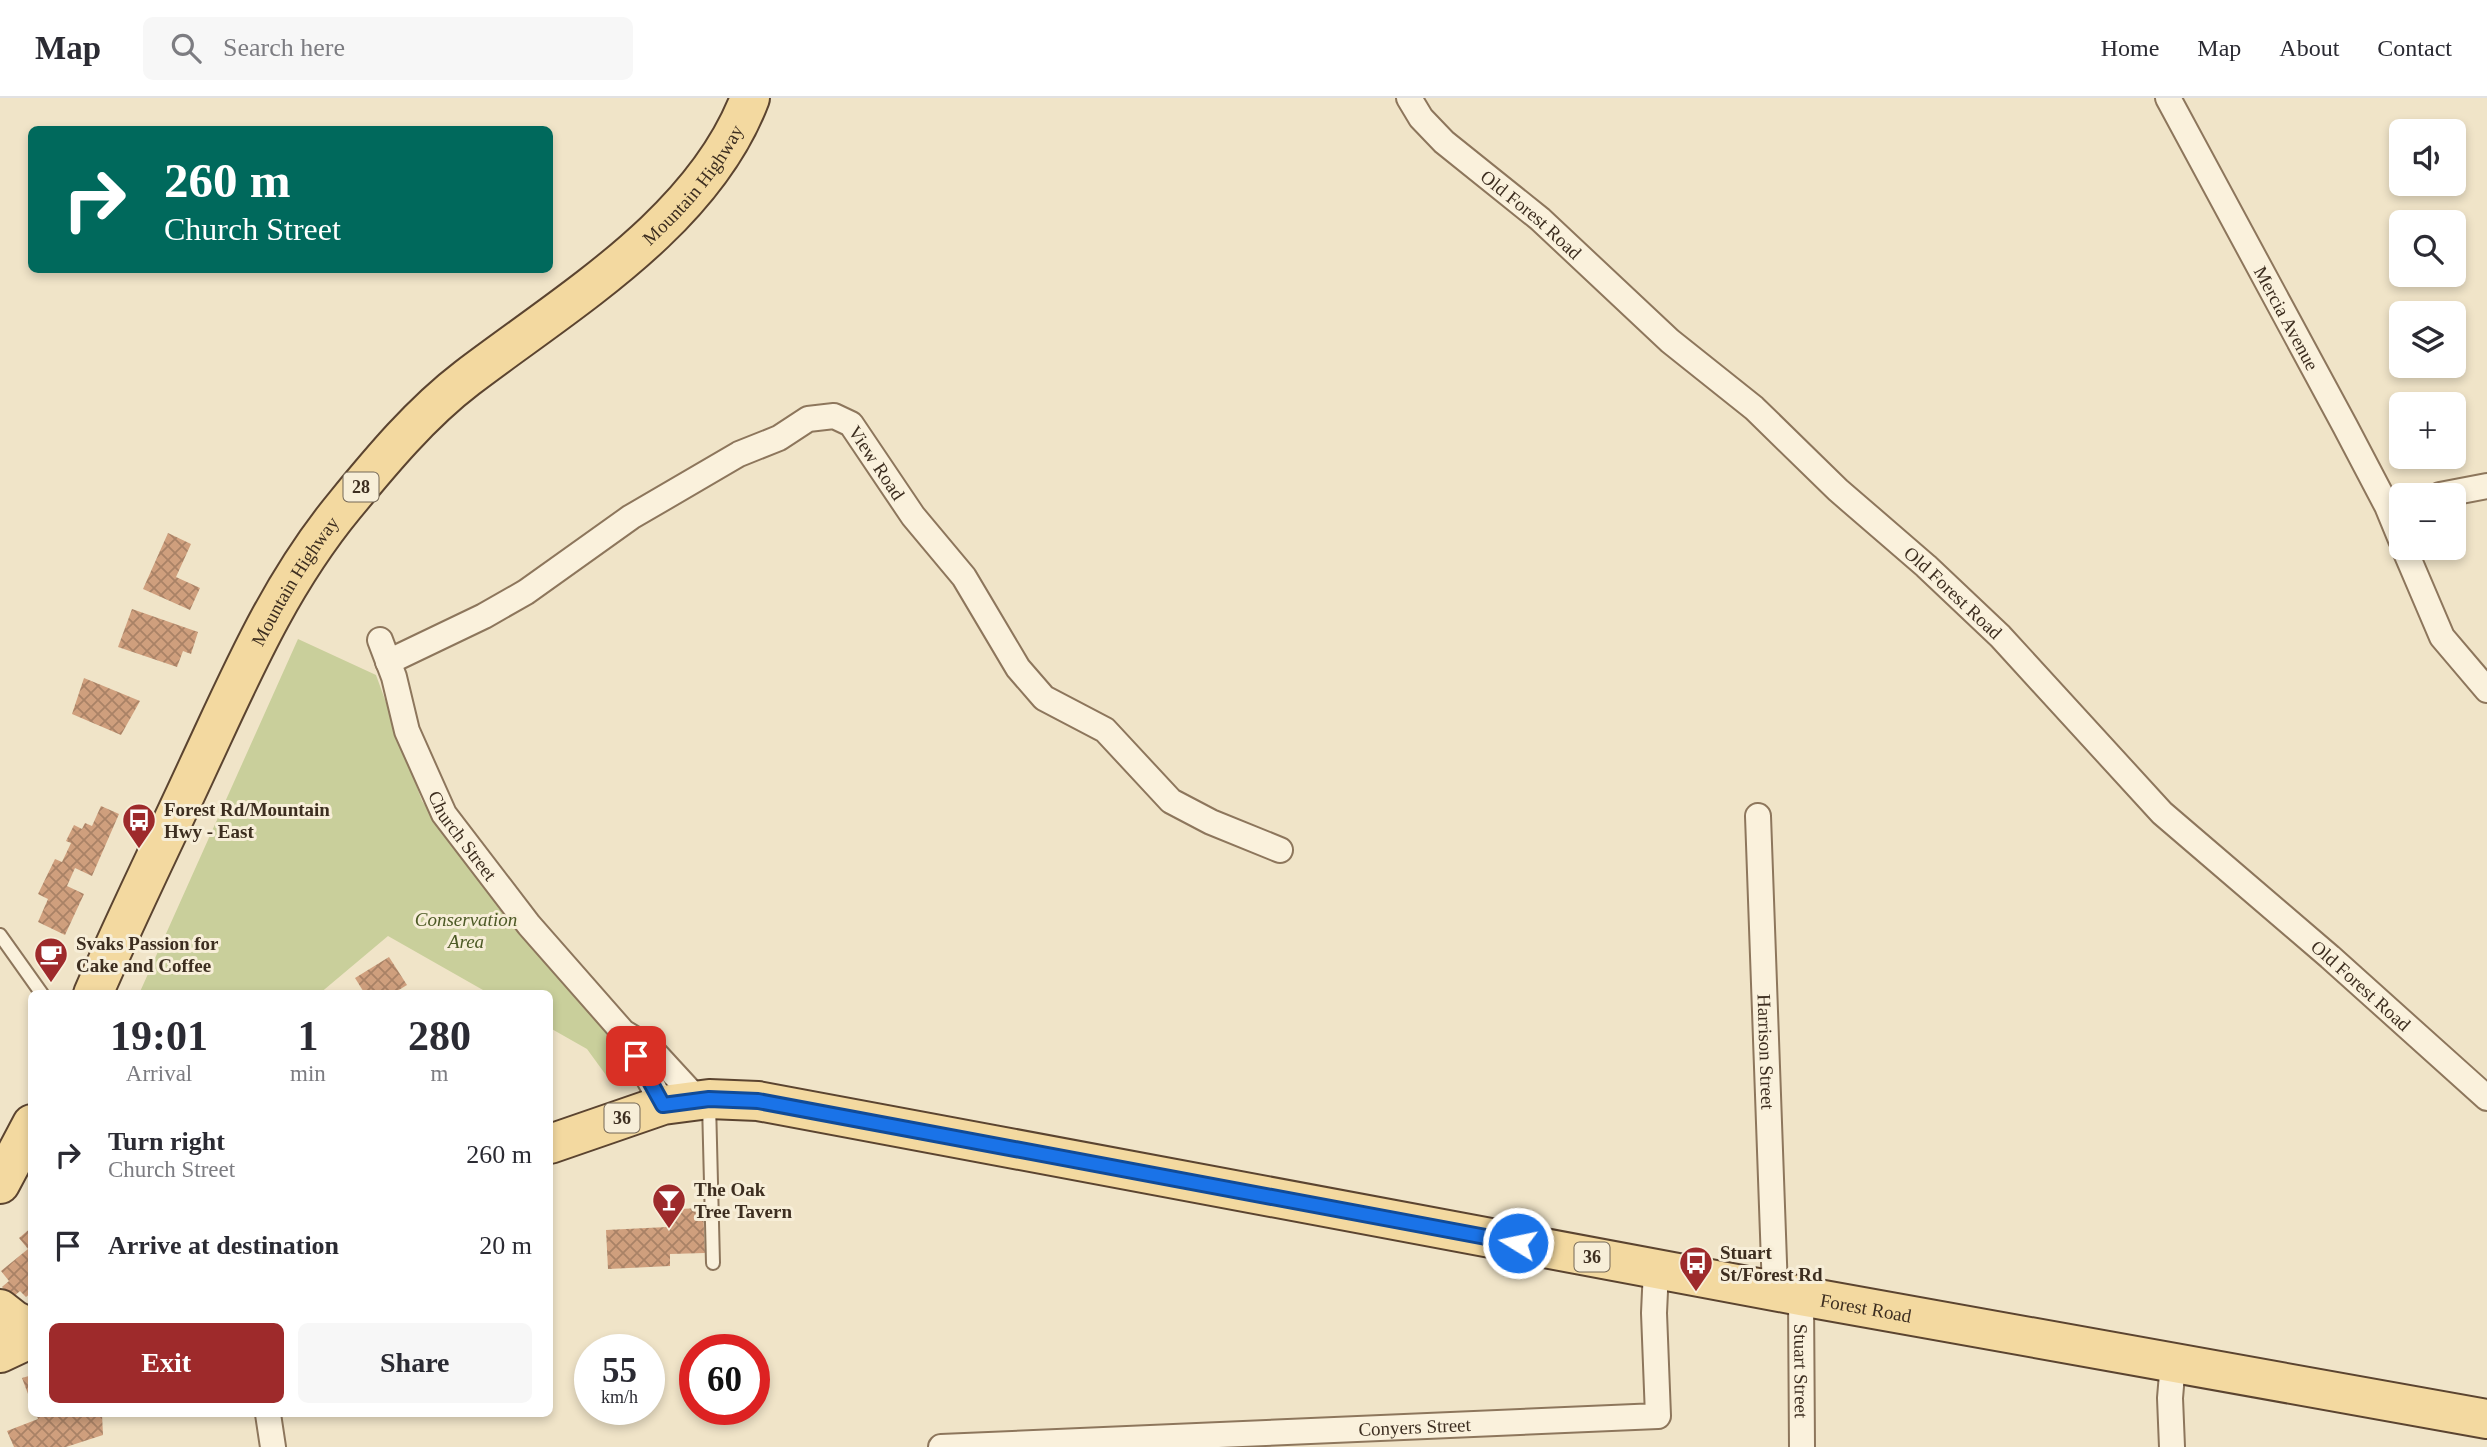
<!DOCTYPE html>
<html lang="en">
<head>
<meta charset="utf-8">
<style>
  body { margin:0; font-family:"Times New Roman",serif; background:#f7f7f7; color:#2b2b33; height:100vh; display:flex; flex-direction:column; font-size:26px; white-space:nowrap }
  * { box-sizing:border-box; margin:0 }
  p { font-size:23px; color:#7c7c81 }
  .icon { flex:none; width:38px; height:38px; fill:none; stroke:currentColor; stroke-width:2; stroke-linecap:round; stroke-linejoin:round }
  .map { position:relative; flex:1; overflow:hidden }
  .details { position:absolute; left:28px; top:892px; width:525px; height:427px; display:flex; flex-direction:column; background:#fff; border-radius:10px; box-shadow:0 4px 10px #0003 }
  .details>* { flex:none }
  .top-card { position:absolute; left:28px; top:28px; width:525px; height:147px; border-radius:10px; box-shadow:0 4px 10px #0003; background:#00695c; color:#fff; overflow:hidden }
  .buttons { position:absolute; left:2389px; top:21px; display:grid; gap:14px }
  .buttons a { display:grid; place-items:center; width:77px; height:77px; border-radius:10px; background:#fff; box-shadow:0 4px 10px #0003; font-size:35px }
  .speed { position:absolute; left:574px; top:1236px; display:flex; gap:14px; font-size:35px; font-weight:700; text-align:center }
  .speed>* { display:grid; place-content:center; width:91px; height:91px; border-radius:50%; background:#fff; box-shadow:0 4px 10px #0003; line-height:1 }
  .speed small { font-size:18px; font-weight:400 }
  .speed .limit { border:10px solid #d22; background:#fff; color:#111 }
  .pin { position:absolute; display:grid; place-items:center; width:60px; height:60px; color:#fff; margin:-30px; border-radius:14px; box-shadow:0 4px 10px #0006 }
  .me { position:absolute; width:77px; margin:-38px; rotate:280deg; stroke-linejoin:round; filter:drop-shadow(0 0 5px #0008) }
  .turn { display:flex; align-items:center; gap:24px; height:147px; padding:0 21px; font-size:32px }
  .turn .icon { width:91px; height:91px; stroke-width:2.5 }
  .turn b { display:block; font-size:49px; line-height:60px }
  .eta { display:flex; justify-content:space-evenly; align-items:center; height:119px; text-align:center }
  .eta b { font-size:42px; font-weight:600; line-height:49px }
  .button { display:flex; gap:14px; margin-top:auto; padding:14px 21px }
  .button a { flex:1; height:80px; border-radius:10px; background:#9e2a2b; color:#fff; font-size:28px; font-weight:600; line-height:80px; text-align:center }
  .button a+a { background:#f7f7f7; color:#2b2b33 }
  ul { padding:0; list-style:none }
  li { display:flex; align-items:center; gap:21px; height:91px; padding:0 21px }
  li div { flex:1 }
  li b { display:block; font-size:26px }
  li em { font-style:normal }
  header { display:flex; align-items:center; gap:42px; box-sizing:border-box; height:98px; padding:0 35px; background:#fff; border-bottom:2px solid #e1e1e2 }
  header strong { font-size:33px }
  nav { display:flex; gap:38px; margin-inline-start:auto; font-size:24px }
  .search { width:490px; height:63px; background:#f7f7f7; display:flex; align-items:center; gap:18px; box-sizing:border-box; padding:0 24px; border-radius:10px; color:#7c7c81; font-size:26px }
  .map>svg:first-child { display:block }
  .green { fill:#c9cf9b }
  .building { fill:url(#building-cross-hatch) }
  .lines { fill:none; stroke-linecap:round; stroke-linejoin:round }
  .lane-casing { stroke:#8d765c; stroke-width:16 }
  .street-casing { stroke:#8d765c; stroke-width:28 }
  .primary-casing { stroke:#5b4430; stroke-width:42 }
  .lane { stroke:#faf1dc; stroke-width:12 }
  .street { stroke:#faf1dc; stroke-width:24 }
  .primary { stroke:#f3d9a0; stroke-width:38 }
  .route-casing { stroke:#114b97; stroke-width:18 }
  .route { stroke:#1a73e8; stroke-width:12 }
  .labels { text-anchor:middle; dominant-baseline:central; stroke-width:6; stroke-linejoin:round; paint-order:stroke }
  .shield { fill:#f7eed8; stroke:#756857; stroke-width:2 }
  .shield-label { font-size:18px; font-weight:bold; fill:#3d2e20 }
  .street-label { font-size:19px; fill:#3d2e20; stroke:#f7eed8 }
  .poi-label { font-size:19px; font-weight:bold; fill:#3d2e20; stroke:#f7eed8; text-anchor:start }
  .park-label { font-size:19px; font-style:italic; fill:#4d5a26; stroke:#f7eed8 }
</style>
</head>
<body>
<header>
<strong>Map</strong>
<div class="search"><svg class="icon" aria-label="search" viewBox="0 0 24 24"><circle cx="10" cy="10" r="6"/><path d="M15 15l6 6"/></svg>Search here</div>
<nav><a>Home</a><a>Map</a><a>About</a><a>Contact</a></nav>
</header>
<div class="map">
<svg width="2487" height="1349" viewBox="0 0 2487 1349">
  <defs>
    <pattern id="building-cross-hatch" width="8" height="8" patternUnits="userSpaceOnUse" patternTransform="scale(1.75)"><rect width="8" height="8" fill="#cf9f7d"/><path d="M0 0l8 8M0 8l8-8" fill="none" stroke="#a98266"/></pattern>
  </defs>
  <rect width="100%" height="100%" fill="#f0e4c8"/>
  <path class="green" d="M298,541L376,577L422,703L471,769L594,911L642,978L611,984L587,951L550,930V896H490L388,838L319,896H139Z"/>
  <g class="building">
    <path d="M168,435L191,446L176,479L200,490L190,512L143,491Z"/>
    <path d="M132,511L198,534L191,556L183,553L177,569L118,549Z"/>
    <path d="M84,580L140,603L121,637L72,616Z"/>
    <path d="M101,708L119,716L92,778L75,770L67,788L84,796L65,837L38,824L48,801L38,796L55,761L62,764L71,745L66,743L74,727L82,731L85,725L92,728Z"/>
    <path d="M389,859L407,887L392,896H365L355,880Z"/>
    <path d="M703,1110L705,1155L670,1156V1168L608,1171L606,1132L667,1129V1122L678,1111Z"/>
    <path d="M32,1129V1194L26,1199L20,1193L12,1200L2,1189L9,1183L1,1173L28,1151L19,1140Z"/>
    <path d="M32,1277V1304H31L22,1280Z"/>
    <path d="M36,1316H102L103,1337L66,1349H14L7,1333L38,1321Z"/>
  </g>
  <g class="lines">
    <g class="lane-casing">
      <g id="lane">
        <path d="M0,837L42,896"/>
        <path d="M709,1005L713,1165"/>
      </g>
    </g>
    <g class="street-casing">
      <g id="street">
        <path id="s1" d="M1409,0L1421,20L1444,44L1540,121L1670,243L1754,310L1838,392L1926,468L2000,538L2162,715L2330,859L2487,1000"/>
        <path id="s2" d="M2168,0L2345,328L2387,408L2401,442"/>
        <path d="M2440,397L2487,388"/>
        <path d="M2404,450L2442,539L2487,592"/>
        <path id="s3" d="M380,542L394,579L407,633L444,716L529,827L623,934L651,951L697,1001"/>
        <path id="s4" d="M388,564L484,518L526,494L631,419L739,356L779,340L808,321L834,318L851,326L913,418L964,479L1018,570L1044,600L1105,632L1171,703L1211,724L1280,752"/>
        <path id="s5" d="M1758,718L1775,1192"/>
        <path d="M625,937L663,1007"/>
        <path id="s6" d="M1801,1198L1802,1349"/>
        <path d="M268,1316L273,1349"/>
        <path id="s7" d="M941,1349L1658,1318L1654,1215L1656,1171"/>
        <path d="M2172,1349L2170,1300L2173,1264"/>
      </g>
    </g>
    <g class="primary-casing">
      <g id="primary">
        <path id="s8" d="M93,896C126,820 163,745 198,669C241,577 279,487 345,407C381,363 421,315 467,280C568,203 703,124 750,0"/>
        <path id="s9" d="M550,1046L663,1007L709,1001L758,1003L1801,1198L2487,1321"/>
        <path d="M0,1086L32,1026"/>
        <path d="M0,1211L14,1222L26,1228"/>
        <path d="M0,1255L32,1240"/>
      </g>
    </g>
    <use href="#lane" class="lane"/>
    <use href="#street" class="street"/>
    <use href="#primary" class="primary"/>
  </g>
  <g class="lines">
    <g class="route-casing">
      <path id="route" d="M636,958L663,1007L709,1001L758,1003L1518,1145"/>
    </g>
    <use href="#route" class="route"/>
  </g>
  <defs>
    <g id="bus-pin" transform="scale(1.75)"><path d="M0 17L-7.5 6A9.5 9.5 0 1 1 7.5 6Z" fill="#9e2a2b" stroke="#f7eed8"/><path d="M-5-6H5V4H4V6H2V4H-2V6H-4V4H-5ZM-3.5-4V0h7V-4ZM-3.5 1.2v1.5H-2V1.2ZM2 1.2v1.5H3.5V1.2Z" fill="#fff"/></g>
    <g id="cafe-pin" transform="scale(1.75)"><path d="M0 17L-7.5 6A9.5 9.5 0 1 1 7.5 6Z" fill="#9e2a2b" stroke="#f7eed8"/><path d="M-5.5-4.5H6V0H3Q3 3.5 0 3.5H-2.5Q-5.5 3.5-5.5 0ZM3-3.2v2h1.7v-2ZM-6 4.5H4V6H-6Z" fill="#fff"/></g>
    <g id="bar-pin" transform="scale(1.75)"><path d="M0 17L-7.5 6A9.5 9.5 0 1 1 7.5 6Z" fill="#9e2a2b" stroke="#f7eed8"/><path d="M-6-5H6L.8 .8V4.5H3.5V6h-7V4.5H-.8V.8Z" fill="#fff"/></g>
  </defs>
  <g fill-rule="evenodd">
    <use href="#bus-pin" x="139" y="722"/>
    <use href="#cafe-pin" x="51" y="856"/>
    <use href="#bar-pin" x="669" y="1102"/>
    <use href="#bus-pin" x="1696" y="1165"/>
  </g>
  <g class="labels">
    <g class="shield">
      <rect x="343.5" y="374.5" width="35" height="29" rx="5"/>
      <rect x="604.5" y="1005.5" width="35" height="29" rx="5"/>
      <rect x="1574.5" y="1144.5" width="35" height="29" rx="5"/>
    </g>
    <g class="shield-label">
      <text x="361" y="389">28</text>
      <text x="622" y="1020">36</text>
      <text x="1592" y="1159">36</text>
    </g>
    <g class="street-label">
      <text stroke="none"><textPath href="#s8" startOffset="1027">Mountain Highway</textPath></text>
      <text stroke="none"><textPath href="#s1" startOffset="170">Old Forest Road</textPath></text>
      <text stroke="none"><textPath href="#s2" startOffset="250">Mercia Avenue</textPath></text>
      <text stroke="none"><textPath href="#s4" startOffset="578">View Road</textPath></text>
      <text stroke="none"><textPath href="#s8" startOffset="460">Mountain Highway</textPath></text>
      <text stroke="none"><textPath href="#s1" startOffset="737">Old Forest Road</textPath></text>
      <text stroke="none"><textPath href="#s3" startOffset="214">Church Street</textPath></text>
      <text stroke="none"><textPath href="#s1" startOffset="1304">Old Forest Road</textPath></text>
      <text stroke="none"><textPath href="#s5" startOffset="236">Harrison Street</textPath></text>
      <text stroke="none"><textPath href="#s9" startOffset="1342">Forest Road</textPath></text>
      <text stroke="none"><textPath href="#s6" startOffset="75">Stuart Street</textPath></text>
      <text stroke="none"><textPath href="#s7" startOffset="474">Conyers Street</textPath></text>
    </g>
    <g class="poi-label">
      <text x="164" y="711">Forest Rd/Mountain<tspan x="164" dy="22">Hwy - East</tspan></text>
      <text x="76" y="845">Svaks Passion for<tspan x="76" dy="22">Cake and Coffee</tspan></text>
      <text x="694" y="1091">The Oak<tspan x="694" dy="22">Tree Tavern</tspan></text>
      <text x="1720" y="1154">Stuart<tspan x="1720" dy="22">St/Forest Rd</tspan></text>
    </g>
    <g class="park-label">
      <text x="466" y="821">Conservation<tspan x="466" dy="22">Area</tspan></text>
    </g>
  </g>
</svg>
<div class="buttons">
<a><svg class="icon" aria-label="sound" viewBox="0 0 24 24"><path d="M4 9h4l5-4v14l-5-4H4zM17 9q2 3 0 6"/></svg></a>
<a><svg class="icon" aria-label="search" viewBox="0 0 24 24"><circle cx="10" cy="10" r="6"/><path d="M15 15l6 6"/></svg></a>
<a><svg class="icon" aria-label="layers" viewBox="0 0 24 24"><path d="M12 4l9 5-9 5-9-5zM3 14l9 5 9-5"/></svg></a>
<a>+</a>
<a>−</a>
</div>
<div class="speed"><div>55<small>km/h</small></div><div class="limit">60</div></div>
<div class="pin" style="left:636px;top:958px;background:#d93025"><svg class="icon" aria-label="arrive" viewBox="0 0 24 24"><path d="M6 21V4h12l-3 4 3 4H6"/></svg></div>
<svg class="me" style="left:1518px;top:1145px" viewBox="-20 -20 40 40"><circle r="17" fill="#1a73e8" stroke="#fff" stroke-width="3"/><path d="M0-11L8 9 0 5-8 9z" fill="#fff"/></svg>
<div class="top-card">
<div class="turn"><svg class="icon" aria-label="right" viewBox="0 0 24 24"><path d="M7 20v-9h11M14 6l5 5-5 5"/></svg><div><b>260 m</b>Church Street</div></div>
</div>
<section class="details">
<div class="eta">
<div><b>19:01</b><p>Arrival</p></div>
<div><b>1</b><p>min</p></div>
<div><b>280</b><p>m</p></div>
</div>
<ul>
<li><svg class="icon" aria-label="right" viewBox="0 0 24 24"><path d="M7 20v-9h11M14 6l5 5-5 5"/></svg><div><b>Turn right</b><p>Church Street</p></div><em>260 m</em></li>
<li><svg class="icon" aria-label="arrive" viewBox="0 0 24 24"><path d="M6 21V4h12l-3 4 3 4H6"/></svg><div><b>Arrive at destination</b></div><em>20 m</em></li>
</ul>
<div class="button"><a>Exit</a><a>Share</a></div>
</section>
</div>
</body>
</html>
